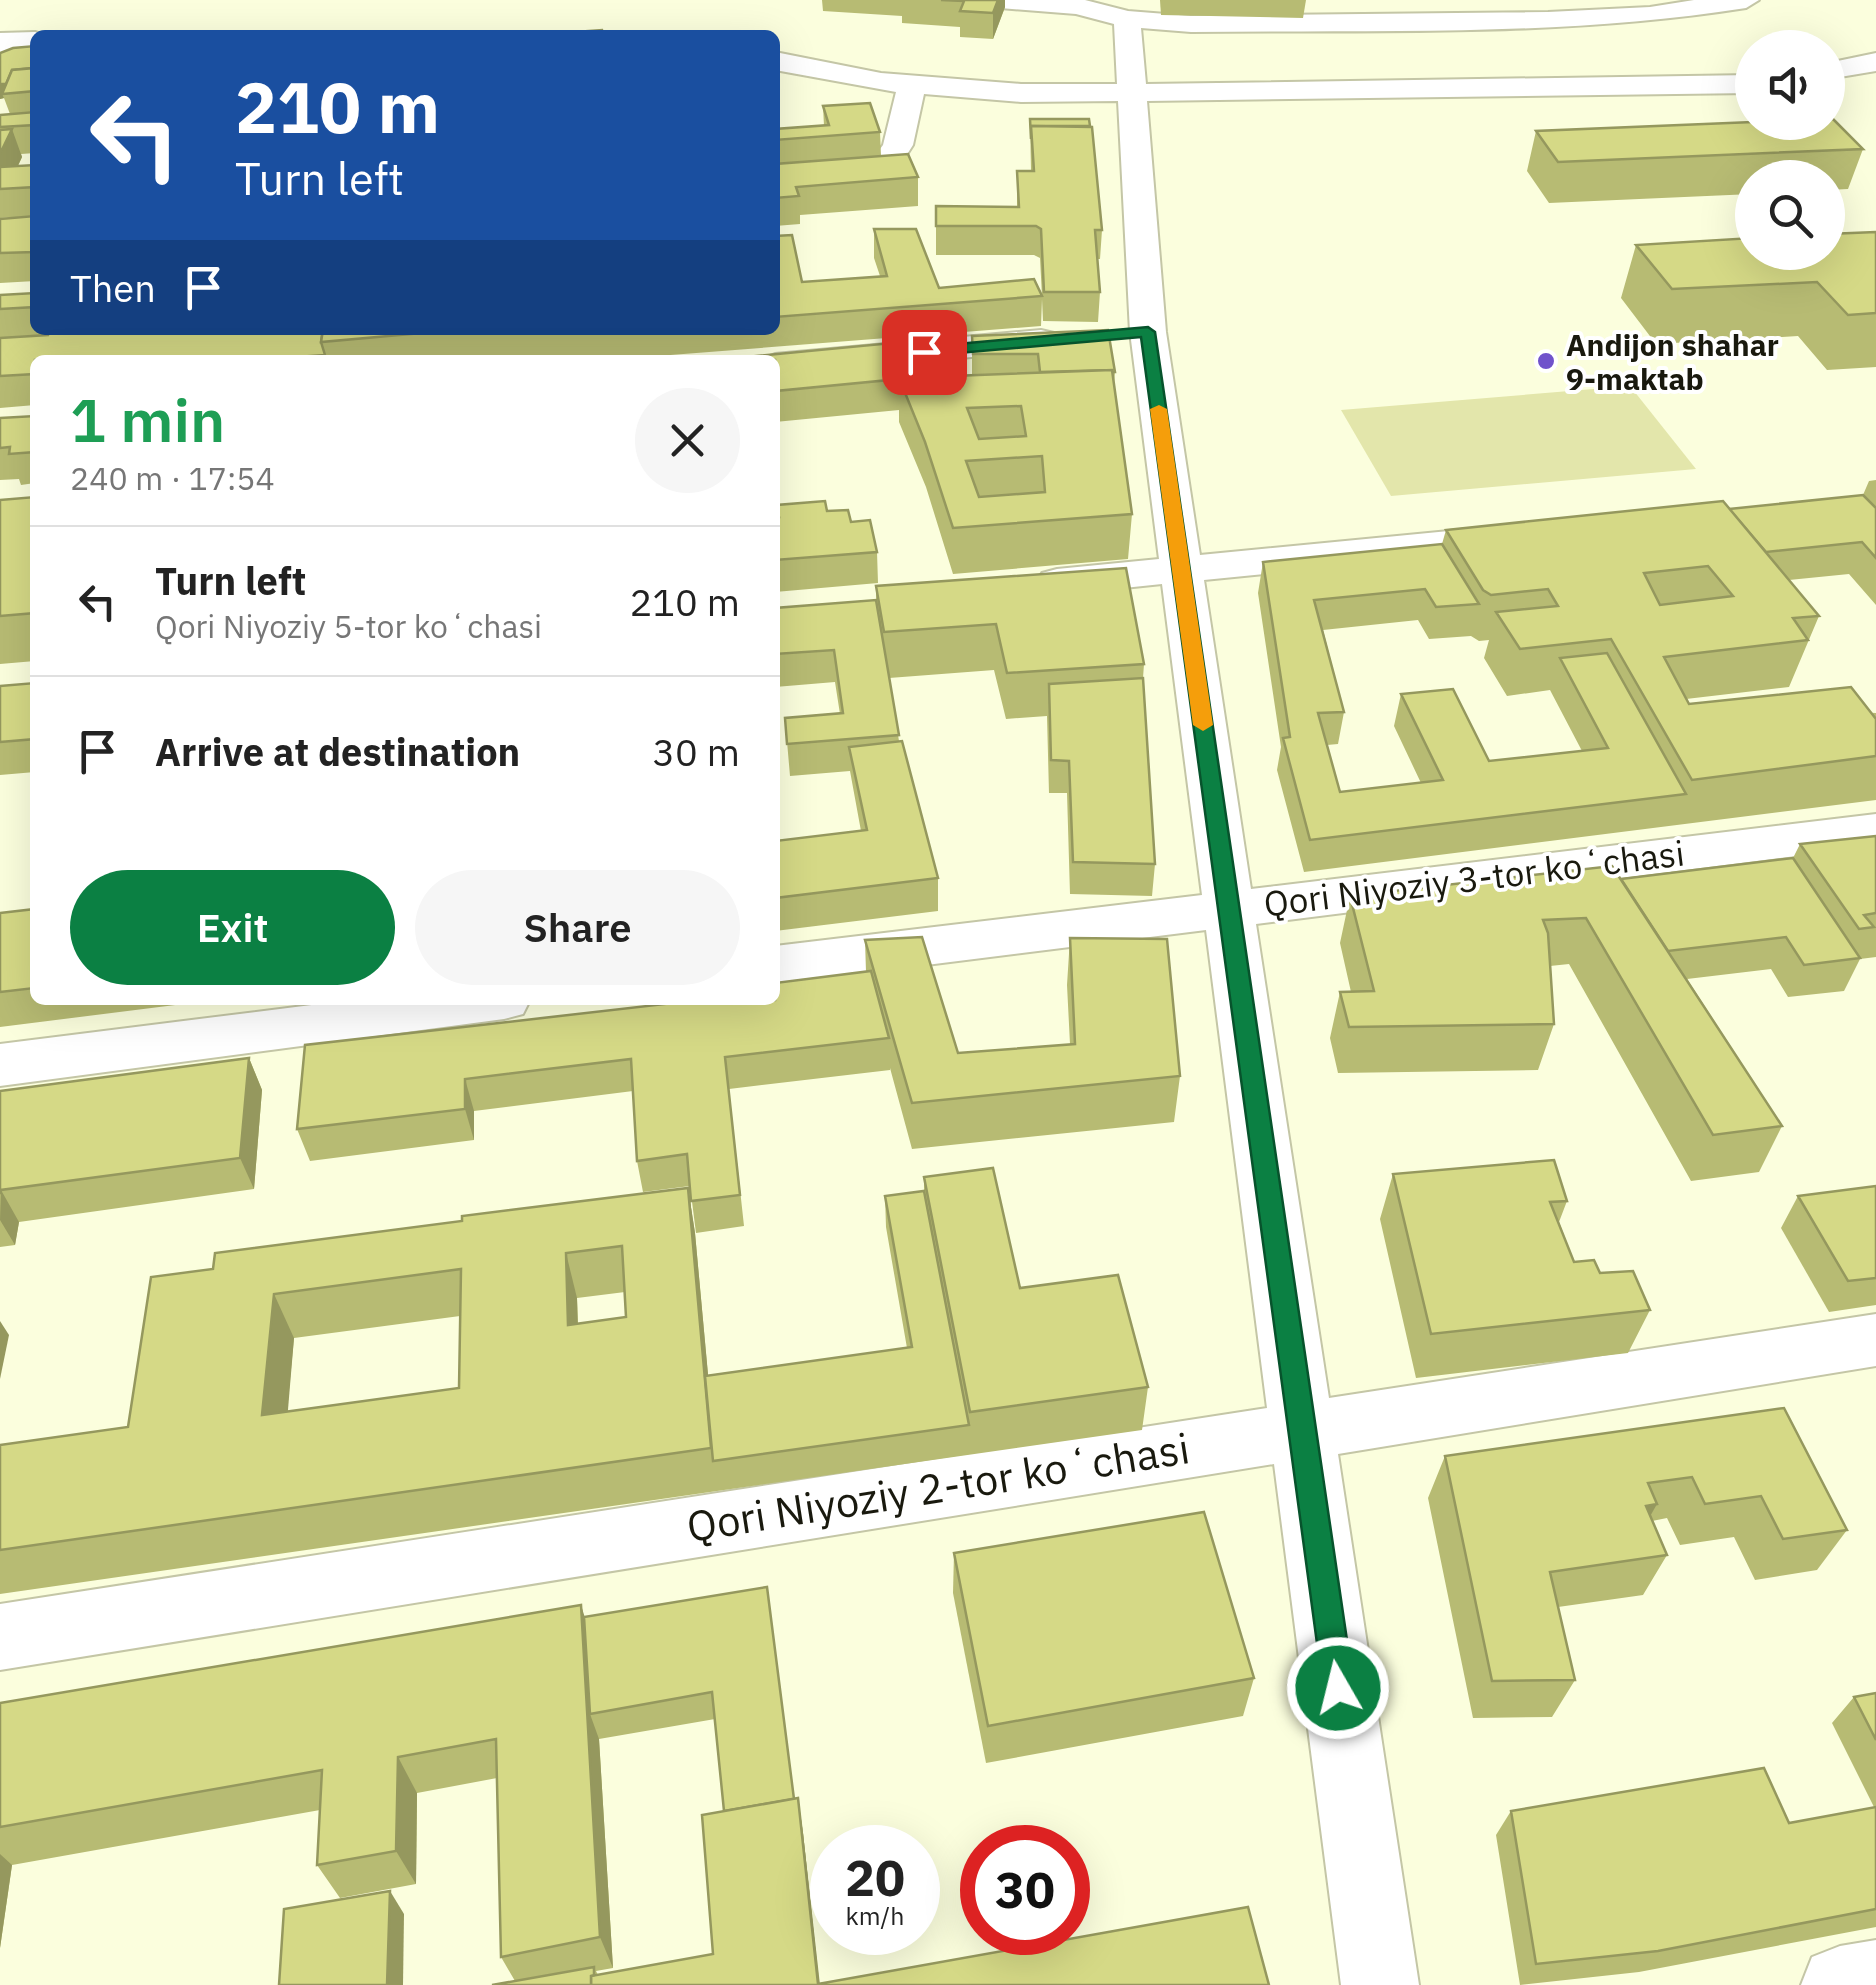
<!DOCTYPE html>
<html lang="en">
<head>
<meta charset="utf-8">
<style>
  body { margin:0; font-family:"IBM Plex Sans",sans-serif; background:#f6f6f6; color:#222; height:100vh; display:flex; flex-direction:column; font-size:38px; white-space:nowrap }
  * { box-sizing:border-box; margin:0 }
  p { font-size:32px; color:#767676 }
  .icon { flex:none; width:55px; height:55px; fill:none; stroke:currentColor; stroke-width:2; stroke-linecap:round; stroke-linejoin:round }
  .map { position:relative; flex:1; overflow:hidden }
  .panel { position:absolute; left:30px; top:355px; width:750px; height:650px; display:flex; flex-direction:column; background:#fff; border-radius:15px; box-shadow:0 10px 40px #0002 }
  .panel>* { flex:none }
  .hud { position:absolute; left:30px; top:30px; width:750px; height:305px; border-radius:15px; box-shadow:0 10px 40px #0002; background:#1a4fa0; color:#fff; overflow:hidden }
  .buttons { position:absolute; left:1735px; top:30px; display:grid; gap:20px }
  .buttons a { display:grid; place-items:center; width:110px; height:110px; border-radius:50%; background:#fff; box-shadow:0 10px 40px #0002; font-size:50px }
  .speed { position:absolute; left:810px; top:1825px; display:flex; gap:20px; font-size:50px; font-weight:700; text-align:center }
  .speed>* { display:grid; place-content:center; width:130px; height:130px; border-radius:50%; background:#fff; box-shadow:0 10px 40px #0002; line-height:1 }
  .speed small { font-size:25px; font-weight:400 }
  .speed .limit { border:15px solid #d22; background:#fff; color:#111 }
  .pin { position:absolute; display:grid; place-items:center; width:85px; height:85px; color:#fff; margin:-42px; border-radius:20px; box-shadow:0 5px 15px #0006 }
  .me { position:absolute; width:110px; margin:-55px; rotate:352deg; stroke-linejoin:round; filter:drop-shadow(0 0 8px #0008) }
  .turn { display:flex; align-items:center; gap:35px; height:210px; padding:0 40px; font-size:45px }
  .turn .icon { width:130px; height:130px; stroke-width:2.5 }
  .turn b { display:block; font-size:70px; line-height:85px }
  .then { display:flex; align-items:center; height:95px; padding:0 40px; background:#0003; gap:20px; font-size:38px }
  .round { display:grid; place-items:center; flex:none; width:105px; height:105px; border-radius:52px; background:#f6f6f6 }
  .head { display:flex; align-items:center; justify-content:space-between; height:170px; padding:0 40px }
  h1 { font-size:60px; font-weight:600; line-height:75px; color:#1e9e55 }
  .primary-button { display:flex; gap:20px; margin-top:auto; padding:20px 40px }
  .primary-button a { flex:1; height:115px; border-radius:60px; background:#0b8043; color:#fff; font-size:40px; font-weight:600; line-height:115px; text-align:center }
  .primary-button a+a { background:#f6f6f6; color:#222 }
  ul { padding:0; list-style:none }
  li { display:flex; align-items:center; gap:30px; height:150px; padding:0 40px; border-top:2px solid #e0e0e0 }
  li div { flex:1 }
  li b { display:block; font-size:38px }
  li em { font-style:normal }
  .map>svg:first-child { display:block }
  .green { fill:#e3e6ab }
  .lines { fill:none; stroke-linecap:round; stroke-linejoin:round }
  .street-casing { stroke:#c4c6a6; stroke-width:4 }
  .street { fill:#fff; fill-rule:evenodd }
  .wall { fill:#b7bb73; fill-rule:evenodd }
  .shaded-wall { fill:#95985e }
  .building { fill:#d5d986; stroke:#95985e; stroke-width:2.5; fill-rule:evenodd }
  .route { fill:#0b8043; stroke:#07532c; stroke-width:2.5 }
  .slow { fill:#f59e0b }
  .poi-dot { fill:#7052cb; stroke:#fff; stroke-width:4 }
  .labels { text-anchor:middle; dominant-baseline:central; stroke-width:8; stroke-linejoin:round; paint-order:stroke }
  .far-poi-label { font-size:30px; font-weight:bold; fill:#19190e; stroke:#fff; text-anchor:start }
  .street-label { font-size:35px; fill:#19190e; stroke:#fff }
  .near-street-label { font-size:42px; fill:#19190e; stroke:#fff }
</style>
</head>
<body>
<div class="map">
<svg width="1876" height="1985" viewBox="0 0 1876 1985">
  <rect width="100%" height="100%" fill="#fbfedd"/>
  <path class="green" d="M1630,386L1696,469L1391,496L1341,410Z"/>
  <g class="lines">
    <g class="street-casing">
      <g id="street">
        <path d="M987,0H1085L1128,11L1191,16L1548,12L1650,7L1694,0H1759L1746,8C1563,37 1376,30 1191,32L1141,28L1146,84L1752,75V93L1147,101L1166,332L1200,555L1511,525L1525,528L1531,537L1525,546L1511,549L1204,580L1251,889L1876,814V846L1256,924L1329,1398L1876,1314V1366L1338,1454L1419,1985H1341L1274,1464L0,1670V1604L1267,1408L1206,930L775,984V946L1202,895L1162,584L1057,595L1042,591L1036,582L1042,573L1057,569L1159,559L1130,332L1118,101L1021,102L924,94L913,145L899,167L843,180L775,185V167L843,162L877,153L883,145L896,92L775,70V52L881,73L1021,84H1117L1114,24L1076,14L1000,8Z"/>
        <path d="M35,32L45,35H35V48H17L10,59L0,61V33Z"/>
        <path d="M1876,53V71L1828,79V63Z"/>
        <path d="M1041,330L1054,333L1059,341L1054,349L775,376V360H760L775,354Z"/>
        <path d="M351,1000H530L523,1014L504,1019L0,1086V1044Z"/>
        <path d="M1876,1940V1985H1801L1812,1957L1840,1946Z"/>
      </g>
    </g>
    <use href="#street" class="street"/>
  </g>
  <g class="wall">
    <path d="M822,0H1005V7L993,39L960,37V27L902,23V16L823,11Z"/>
    <path d="M1160,0H1306L1303,18L1161,15Z"/>
    <path d="M35,46V153L21,154L22,157L18,166L35,165V216L0,218V115L10,114L4,98L0,99V53Z"/>
    <path d="M823,106L880,132L881,156L918,177V206L800,215V224L775,226V129L824,126Z"/>
    <path d="M1030,119L1102,230L1100,259H1097L1100,292L1098,322L1043,321L1042,299L1041,326L606,360H35V405L0,408V295L35,293V330H775V236L802,282L880,276L874,258V229L939,288L1042,296L1040,258L1034,255H936V206L1017,207V171H1031Z"/>
    <path d="M1536,131L1863,149L1848,189L1828,190V178H1752V194L1549,203L1527,171Z"/>
    <path d="M35,216V281L0,283V219Z"/>
    <path d="M1876,232V367L1827,370L1798,336L1656,344L1621,298L1636,245Z"/>
    <path d="M972,336L1115,372L1114,384L1132,514L1128,559L953,574L926,487L899,422V410L775,422V360L904,378L972,375Z"/>
    <path d="M35,416V483L21,485L19,479L0,480V418Z"/>
    <path d="M1876,480V605L1849,574L1789,580L1819,616L1789,687L1686,699L1689,704L1876,713V800L1304,872L1277,770L1281,747L1258,593L1263,562L1442,544L1446,530L1729,509L1863,495L1869,481ZM1418,620L1429,639L1471,636L1479,641L1489,640L1484,658L1507,696L1550,690L1582,751L1489,761L1401,694L1394,726L1421,783L1340,792L1327,745L1338,744L1344,712L1323,630Z"/>
    <path d="M35,497V661L0,664V500Z"/>
    <path d="M777,505L827,511L851,522L877,552L878,583L775,592V517H778Z"/>
    <path d="M876,586L1144,664L1143,678L1155,864L1152,896L1070,894L1067,793H1049L1047,716L1006,719L994,670L889,678L899,741L938,878V911L775,931V841L861,831L850,771L790,776L785,718L840,714L835,682L775,687V608L876,600Z"/>
    <path d="M35,683V772L0,775V686Z"/>
    <path d="M1876,836V957L1860,959L1844,991L1788,997L1771,969L1687,979L1782,1126L1759,1172L1691,1181L1569,964L1550,966L1554,1024L1538,1070L1338,1073L1330,1038L1340,992H1351L1340,943L1350,896L1621,879L1793,858L1800,844Z"/>
    <path d="M35,909V1000H215L0,1027V913Z"/>
    <path d="M1070,938L1180,1076L1174,1122L912,1149L890,1068V1070L729,1089L744,1226L696,1233L690,1186L643,1192L637,1161L633,1091L474,1111V1140L310,1161L297,1129L674,1003L866,972L865,940L958,1053L1070,1044L1067,985Z"/>
    <path d="M249,1058L262,1090L254,1189L19,1222L15,1245L0,1247V1091Z"/>
    <path d="M1393,1174L1567,1201L1559,1222L1574,1262L1650,1310L1628,1353L1416,1378L1380,1219Z"/>
    <path d="M924,1177L1020,1288L1148,1387L1142,1430L0,1594V1445L128,1427L213,1269L462,1221L688,1188L695,1233L708,1375L907,1348L886,1227L885,1196L924,1191ZM625,1292L626,1317L578,1324L577,1298ZM460,1316L459,1388L287,1411L294,1338Z"/>
    <path d="M1876,1186V1305L1829,1312L1781,1228L1798,1196Z"/>
    <path d="M1784,1408L1847,1530L1817,1570L1755,1580L1734,1537L1680,1545L1667,1518L1652,1521L1667,1555L1643,1595L1558,1607L1575,1680L1552,1717L1473,1718L1428,1498L1445,1456Z"/>
    <path d="M954,1553L1254,1678L1243,1716L986,1763L953,1593Z"/>
    <path d="M767,1587L794,1799L798,1798L803,1833L819,1984L1269,1985H492L515,1981L501,1957L497,1778L417,1793L416,1884L340,1898L317,1865L320,1810L12,1865L0,1948V1703L581,1605L584,1617ZM715,1719L724,1811L713,1954L598,1975L596,1971L613,1968L599,1739Z"/>
    <path d="M1876,1693V1927L1639,1972L1520,1985L1496,1835L1511,1811L1789,1823L1874,1807L1832,1723L1854,1697Z"/>
  </g>
  <g class="shaded-wall">
    <path d="M998,0H1005V7L993,39V13Z"/>
    <path d="M35,60V85L2,94L4,98L0,99V84Z"/>
    <path d="M12,129L22,157L7,188L0,185V154Z"/>
    <path d="M249,1058L262,1090L254,1189L240,1158Z"/>
    <path d="M465,1079L474,1111V1140L465,1109Z"/>
    <path d="M688,1188L695,1233L716,1461H713Z"/>
    <path d="M1,1190L19,1222L15,1245L0,1220Z"/>
    <path d="M566,1253L577,1298L579,1368L568,1325Z"/>
    <path d="M274,1294L294,1338L284,1457L262,1415Z"/>
    <path d="M0,1321L9,1335L0,1379Z"/>
    <path d="M1657,1504L1634,1545L1646,1506Z"/>
    <path d="M581,1605L593,1644L590,1714L599,1739L613,1968L600,1937Z"/>
    <path d="M398,1757L417,1793L416,1884L396,1851Z"/>
    <path d="M798,1798L803,1833L820,1985L818,1984Z"/>
    <path d="M0,1854L12,1865L0,1948Z"/>
    <path d="M390,1891L404,1914L403,1985H387Z"/>
  </g>
  <g class="building">
    <path d="M941,0H998L993,13L960,11L964,1Z"/>
    <path d="M602,30L603,35H532Z"/>
    <path d="M35,46V60L32,68L12,70L6,84H0V53L13,48Z"/>
    <path d="M35,68V91L2,94L12,70Z"/>
    <path d="M870,103L880,132L775,140V129L829,125L823,106Z"/>
    <path d="M35,112V125L0,127V115Z"/>
    <path d="M1030,119H1089L1090,126H1031V139Z"/>
    <path d="M1833,119L1863,149L1558,162L1536,131L1753,122H1828V120Z"/>
    <path d="M1031,126L1092,127L1102,230H1095L1100,292H1044L1041,229L1036,226H936V206L1019,207L1017,171H1034Z"/>
    <path d="M12,129L0,154V130Z"/>
    <path d="M908,154L918,177L796,187L799,196L775,198V164Z"/>
    <path d="M35,165V187L0,189V167Z"/>
    <path d="M35,216V252L0,253V219Z"/>
    <path d="M874,229H916L939,288L1034,279L1042,296L775,317V236L792,235L802,282L887,276Z"/>
    <path d="M1876,232V313L1848,315L1817,282L1672,289L1636,245L1752,238V252H1828V234Z"/>
    <path d="M35,293V307L0,309V295Z"/>
    <path d="M49,330H323L321,342L325,355L254,360H35V374L0,376V338L48,335Z"/>
    <path d="M323,330H455L321,342Z"/>
    <path d="M1108,330L1115,372H1112V370L1040,372L1038,354H973L972,336Z"/>
    <path d="M892,343L904,378H899V379L775,391V360H716Z"/>
    <path d="M1112,370L1132,514L953,528L925,442L899,378ZM1021,406L1026,436L979,439L967,408ZM1042,456L1045,492L979,497L966,461Z"/>
    <path d="M35,416V452L9,454L10,447L0,448V418Z"/>
    <path d="M1863,495L1876,508V558L1862,542L1766,552L1729,509Z"/>
    <path d="M35,497V553L33,561H35V613L0,616V500Z"/>
    <path d="M825,501L827,511L848,510L851,522L870,520L877,552L775,560V517H779L777,505Z"/>
    <path d="M1723,501L1819,616L1793,618L1808,640L1664,657L1689,704L1851,687L1876,719V756L1692,780L1611,639L1520,649L1496,612L1558,606L1548,589L1491,595L1483,590L1446,530ZM1708,566L1733,596L1660,605L1644,573Z"/>
    <path d="M1442,544L1479,604L1436,607L1425,589L1314,600L1344,712L1318,713L1340,792L1443,780L1401,694L1453,689L1489,761L1608,748L1560,658L1607,653L1686,794L1310,840L1283,738L1290,737L1263,562Z"/>
    <path d="M1126,568L1144,664L1007,673L996,624L884,632L876,586Z"/>
    <path d="M876,600L899,735L787,744L785,718L843,713L834,650L775,654V608Z"/>
    <path d="M1143,678L1155,864L1073,862L1069,761L1051,760L1049,684Z"/>
    <path d="M35,683V739L0,742V686Z"/>
    <path d="M902,741L938,878L775,898V841L867,830L849,747Z"/>
    <path d="M1876,836V913L1864,915L1874,927L1859,929L1800,844Z"/>
    <path d="M1793,858L1860,958L1804,965L1786,937L1668,951L1621,879Z"/>
    <path d="M1612,866L1782,1126L1713,1135L1586,918L1543,920L1548,933L1554,1024L1349,1027L1340,992L1374,991L1350,896Z"/>
    <path d="M35,909V988L0,992V913Z"/>
    <path d="M922,937L958,1053L1075,1044L1070,938L1167,939L1180,1076L912,1103L865,940Z"/>
    <path d="M871,971L889,1038L725,1057L740,1195L691,1201L687,1154L637,1161L631,1059L465,1079V1109L297,1129L305,1045L674,1003V1000H775V983Z"/>
    <path d="M249,1058L240,1158L1,1190L0,1194V1091Z"/>
    <path d="M1554,1160L1567,1201L1550,1202L1574,1262L1594,1260L1600,1273L1633,1271L1650,1310L1431,1334L1393,1174Z"/>
    <path d="M993,1168L1020,1288L1118,1275L1148,1387L970,1412L924,1177Z"/>
    <path d="M1876,1186V1278L1848,1281L1798,1196Z"/>
    <path d="M688,1188L711,1448L0,1550V1445L128,1427L151,1277L213,1269L215,1253L462,1221V1216ZM622,1246L626,1317L568,1325L566,1253ZM461,1269L459,1388L262,1415L274,1294Z"/>
    <path d="M924,1191L969,1425L713,1461L705,1376L912,1347L885,1196Z"/>
    <path d="M1784,1408L1847,1530L1783,1539L1761,1496L1705,1504L1692,1477L1648,1483L1657,1504L1646,1506L1667,1555L1550,1572L1575,1680L1492,1681L1445,1456Z"/>
    <path d="M1204,1512L1254,1678L988,1726L954,1553Z"/>
    <path d="M767,1587L794,1799L724,1811L712,1692L590,1714L584,1617Z"/>
    <path d="M581,1605L600,1937L501,1957L496,1739L398,1757L396,1851L317,1865L322,1770L0,1827V1703Z"/>
    <path d="M1876,1693V1740L1854,1697Z"/>
    <path d="M1764,1768L1789,1823L1876,1807V1909L1658,1951L1536,1964L1511,1811Z"/>
    <path d="M798,1798L818,1984L1248,1907L1269,1985H591V1976L713,1954L702,1815Z"/>
    <path d="M390,1891L387,1985H279L284,1909Z"/>
    <path d="M594,1967V1975L591,1976V1985H492Z"/>
  </g>
  <path class="route" d="M1148,327L1155,332L1354,1688L1349,1699L1338,1703L1328,1699L1323,1688L1141,337L924,356L916,352L924,347Z"/>
  <path class="slow" d="M1159,405L1167,409L1213,725L1203,731L1193,725L1150,409Z"/>
  <circle class="poi-dot" cx="1546" cy="361" r="10"/>
  <g class="labels">
    <g class="far-poi-label">
      <text x="1566" y="344">Andijon shahar<tspan x="1566" dy="34">9-maktab</tspan></text>
    </g>
    <g class="street-label">
      <text transform="translate(1474 878) rotate(-7)">Qori Niyoziy 3-tor koʻchasi</text>
    </g>
    <g class="near-street-label">
      <text transform="translate(938 1487) rotate(-9)">Qori Niyoziy 2-tor koʻchasi</text>
    </g>
  </g>
</svg>
<div class="buttons">
<a><svg class="icon" aria-label="sound" viewBox="0 0 24 24"><path d="M4 9h4l5-4v14l-5-4H4zM17 9q2 3 0 6"/></svg></a>
<a><svg class="icon" aria-label="search" viewBox="0 0 24 24"><circle cx="10" cy="10" r="6"/><path d="M15 15l6 6"/></svg></a>
</div>
<div class="speed"><div>20<small>km/h</small></div><div class="limit">30</div></div>
<div class="pin" style="left:924px;top:352px;background:#d93025"><svg class="icon" aria-label="arrive" viewBox="0 0 24 24"><path d="M6 21V4h12l-3 4 3 4H6"/></svg></div>
<svg class="me" style="left:1338px;top:1688px" viewBox="-20 -20 40 40"><circle r="17" fill="#0b8043" stroke="#fff" stroke-width="3"/><path d="M0-11L8 9 0 5-8 9z" fill="#fff"/></svg>
<div class="hud">
<div class="turn"><svg class="icon" aria-label="left" viewBox="0 0 24 24"><path d="M17 20v-9H6M10 6l-5 5 5 5"/></svg><div><b>210 m</b>Turn left</div></div>
<div class="then">Then<svg class="icon" aria-label="arrive" viewBox="0 0 24 24"><path d="M6 21V4h12l-3 4 3 4H6"/></svg></div>
</div>
<section class="panel">
<div class="head"><div><h1>1 min</h1><p>240 m · 17:54</p></div><a class="round"><svg class="icon" aria-label="close" viewBox="0 0 24 24"><path d="M6 6l12 12M18 6L6 18"/></svg></a></div>
<ul>
<li><svg class="icon" aria-label="left" viewBox="0 0 24 24"><path d="M17 20v-9H6M10 6l-5 5 5 5"/></svg><div><b>Turn left</b><p>Qori Niyoziy 5-tor koʻchasi</p></div><em>210 m</em></li>
<li><svg class="icon" aria-label="arrive" viewBox="0 0 24 24"><path d="M6 21V4h12l-3 4 3 4H6"/></svg><div><b>Arrive at destination</b></div><em>30 m</em></li>
</ul>
<div class="primary-button"><a>Exit</a><a>Share</a></div>
</section>
</div>
</body>
</html>
